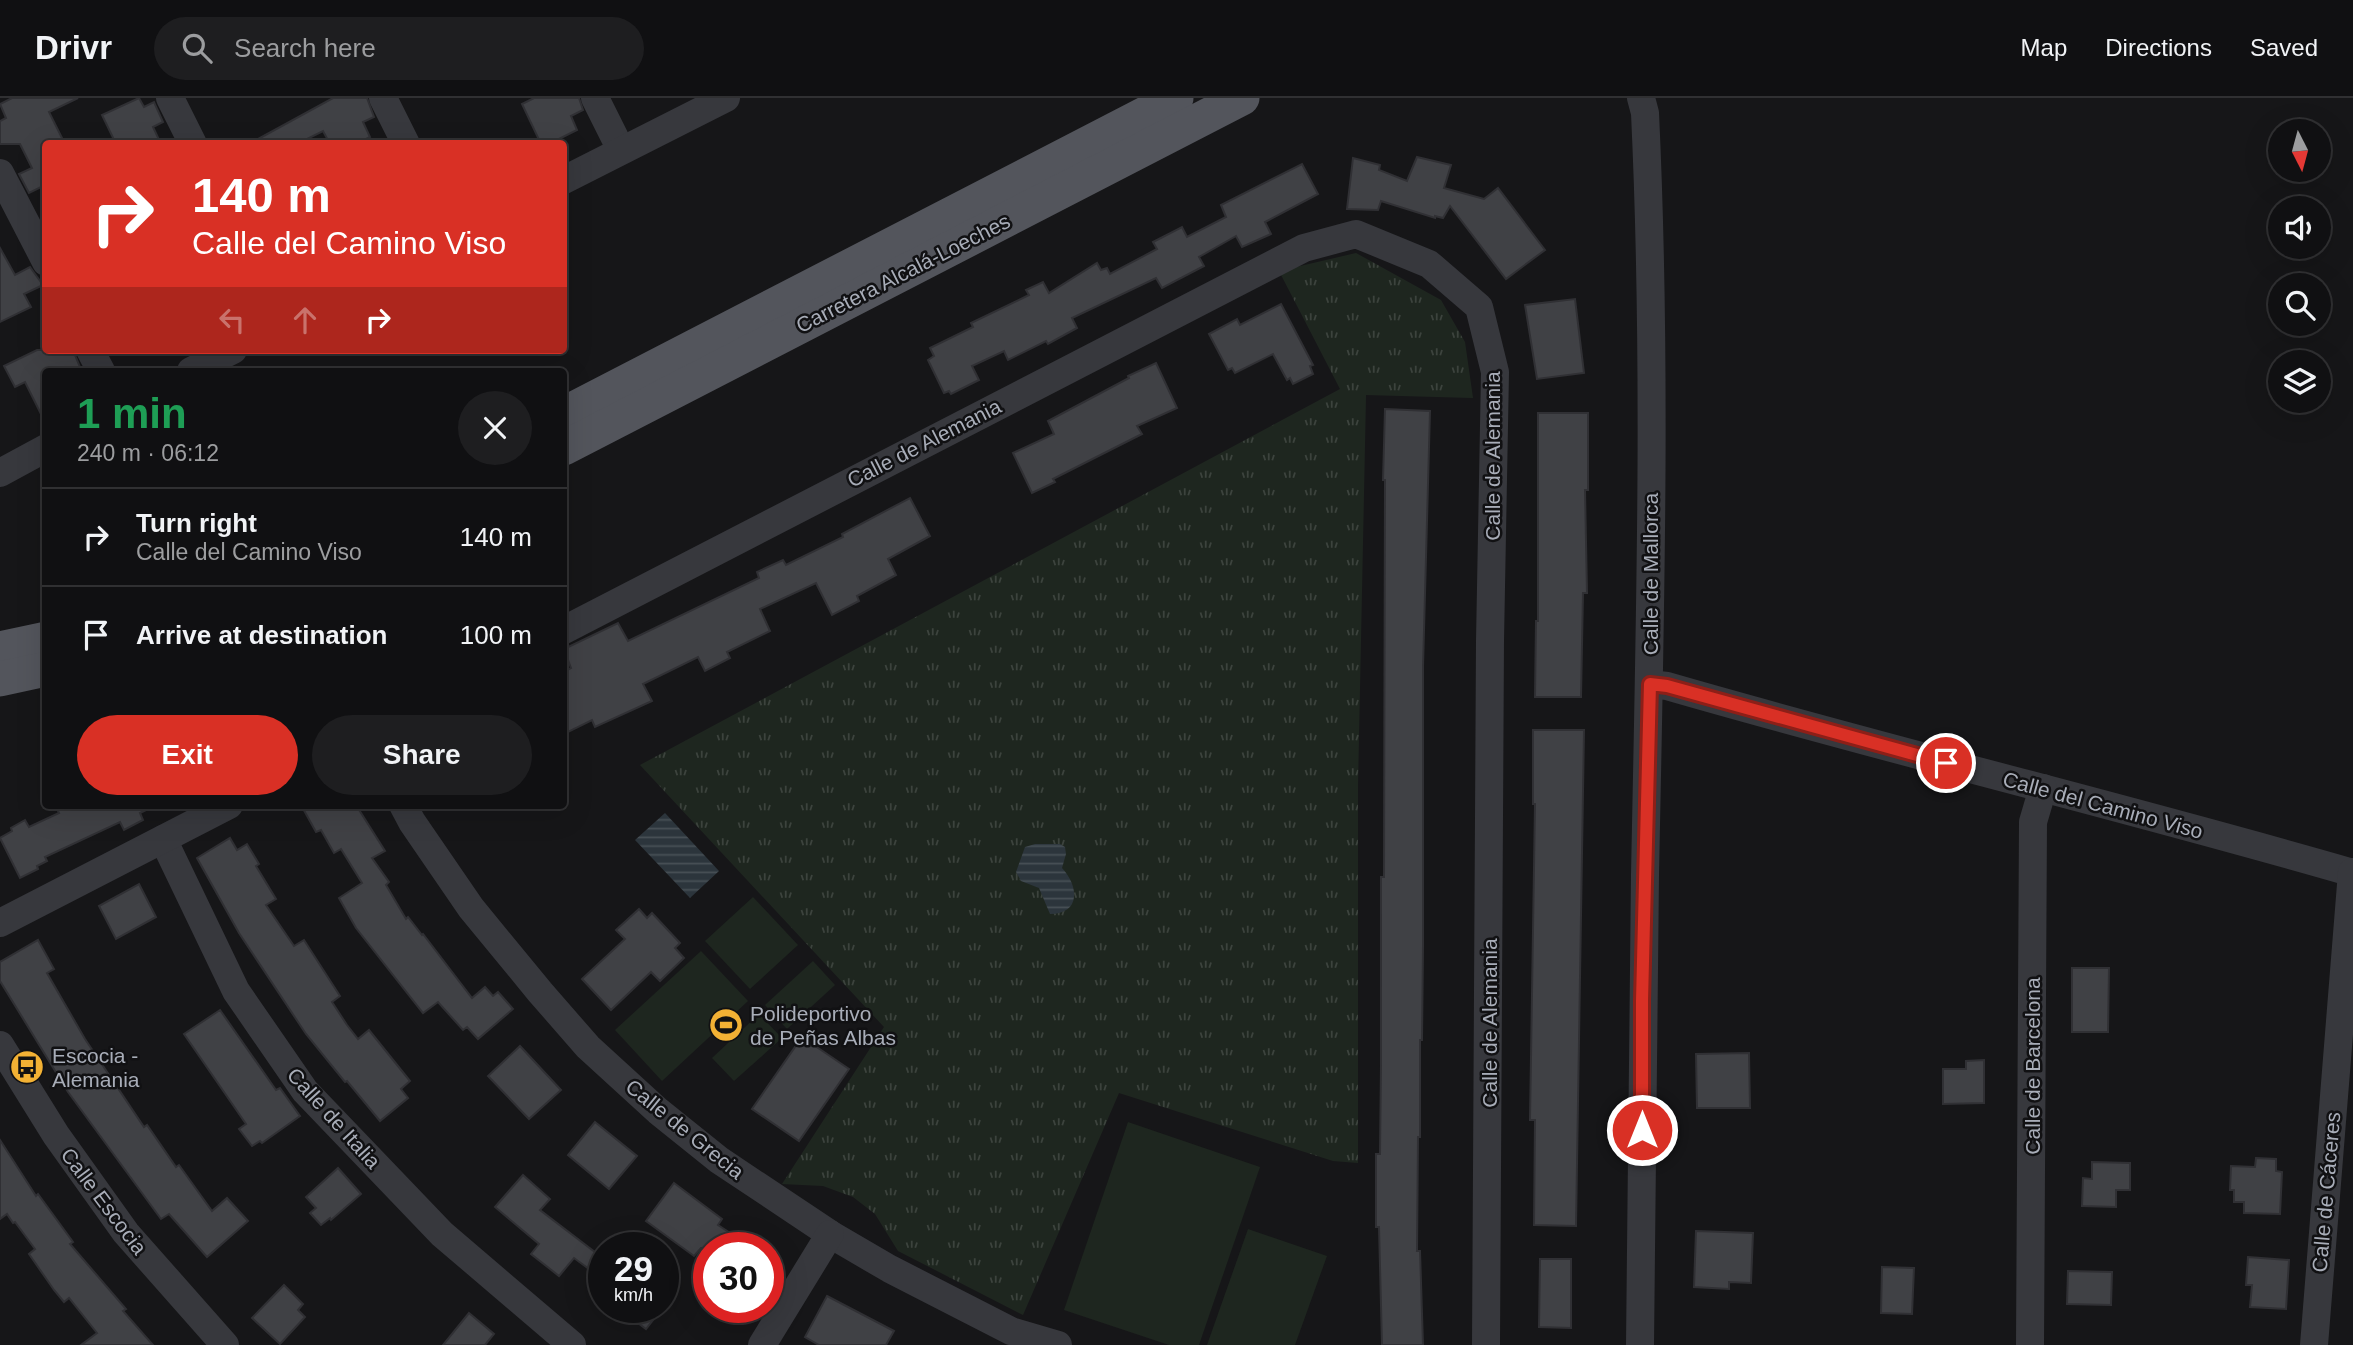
<!DOCTYPE html>
<html lang="en">
<head>
<meta charset="utf-8">
<style>
  body { margin:0; font-family:Helvetica,sans-serif; background:#1e1e20; color:#f1f3f6; height:100vh; display:flex; flex-direction:column; font-size:26px; white-space:nowrap }
  * { box-sizing:border-box; margin:0 }
  p { font-size:23px; color:#9c9d9f }
  .icon { flex:none; width:38px; height:38px; fill:none; stroke:currentColor; stroke-width:2; stroke-linecap:round; stroke-linejoin:round }
  .map { position:relative; flex:1; overflow:hidden }
  .side { position:absolute; left:42px; top:270px; width:525px; height:441px; display:flex; flex-direction:column; background:#101012; border-radius:7px; box-shadow:0 7px 28px #0002,0 0 0 2px #303032 }
  .side>* { flex:none }
  .hud { position:absolute; left:42px; top:42px; width:525px; height:214px; border-radius:7px; box-shadow:0 7px 28px #0002,0 0 0 2px #303032; background:#d93025; color:#fff; overflow:hidden }
  .needle { width:46px; rotate:174deg }
  .controls { position:absolute; left:2268px; top:21px; display:grid; gap:14px }
  .controls a { display:grid; place-items:center; width:63px; height:63px; border-radius:50%; background:#101012; box-shadow:0 7px 28px #0002,0 0 0 2px #303032; font-size:35px }
  .speed { position:absolute; left:588px; top:1134px; display:flex; gap:14px; font-size:35px; font-weight:700; text-align:center }
  .speed>* { display:grid; place-content:center; width:91px; height:91px; border-radius:50%; background:#101012; box-shadow:0 7px 28px #0002,0 0 0 2px #303032; line-height:1 }
  .speed small { font-size:18px; font-weight:400 }
  .speed .limit { border:10px solid #d22; background:#fff; color:#111 }
  .pin { position:absolute; display:grid; place-items:center; width:60px; height:60px; color:#fff; margin:-30px; border:4px solid #fff; border-radius:50%; box-shadow:0 2px 7px #0007 }
  .me { position:absolute; width:77px; margin:-38px; rotate:0deg; stroke-linejoin:round; filter:drop-shadow(0 0 5px #0008) }
  .turn { display:flex; align-items:center; gap:24px; height:147px; padding:0 35px; font-size:32px }
  .turn .icon { width:91px; height:91px; stroke-width:2.5 }
  .turn b { display:block; font-size:49px; line-height:60px }
  .lanes { display:flex; align-items:center; height:66px; padding:0 35px; background:#0003; justify-content:center; gap:35px; direction:ltr }
  .lanes .off { opacity:.35 }
  .round { display:grid; place-items:center; flex:none; width:74px; height:74px; border-radius:37px; background:#1e1e20 }
  .summary { display:flex; align-items:center; justify-content:space-between; height:119px; padding:0 35px }
  h1 { font-size:42px; font-weight:700; line-height:52px; color:#1e9e55 }
  .primary-button { display:flex; gap:14px; margin-top:auto; padding:14px 35px }
  .primary-button a { flex:1; height:80px; border-radius:42px; background:#d93025; color:#fff; font-size:28px; font-weight:700; line-height:80px; text-align:center }
  .primary-button a+a { background:#1e1e20; color:#f1f3f6 }
  ul { padding:0; list-style:none }
  li { display:flex; align-items:center; gap:21px; height:98px; padding:0 35px; border-top:2px solid #303032 }
  li div { flex:1 }
  li b { display:block; font-size:26px }
  li em { font-style:normal }
  header { display:flex; align-items:center; gap:42px; box-sizing:border-box; height:98px; padding:0 35px; background:#101012; border-bottom:2px solid #303032 }
  header strong { font-size:33px }
  nav { display:flex; gap:38px; margin-inline-start:auto; font-size:24px }
  .search { width:490px; height:63px; background:#1e1e20; display:flex; align-items:center; gap:18px; box-sizing:border-box; padding:0 24px; border-radius:38px; color:#9c9d9f; font-size:26px }
  .map>svg:first-child { display:block }
  .grass { fill:#1e261f }
  .park { fill:url(#park-tufts) }
  .water { fill:url(#water-rules) }
  .building { fill:#404145; stroke:#303034; stroke-width:2 }
  .lines { fill:none; stroke-linecap:round; stroke-linejoin:round }
  .minor { stroke:#37383d; stroke-width:28 }
  .major { stroke:#53555c; stroke-width:35 }
  .route-casing { stroke:#8d1f18; stroke-width:18 }
  .route { stroke:#d93025; stroke-width:12 }
  .labels { text-anchor:middle; dominant-baseline:central; stroke-width:5; stroke-linejoin:round; paint-order:stroke }
  .street-label { font-size:21px; fill:#a8adb8; stroke:#111113 }
  .poi-label { font-size:21px; fill:#a8adb8; stroke:#111113; text-anchor:start }
</style>
</head>
<body>
<header>
<strong>Drivr</strong>
<div class="search"><svg class="icon" aria-label="search" viewBox="0 0 24 24"><circle cx="10" cy="10" r="6"/><path d="M15 15l6 6"/></svg>Search here</div>
<nav><a>Map</a><a>Directions</a><a>Saved</a></nav>
</header>
<div class="map">
<svg width="2353" height="1247" viewBox="0 0 2353 1247">
  <defs>
    <pattern id="park-tufts" width="24" height="20" patternUnits="userSpaceOnUse" patternTransform="scale(1.75)"><rect width="24" height="20" fill="#1e261f"/><path d="M3 7l-1-3M5 7V3M7 7l1-3M15 17l-1-3M17 17v-4M19 17l1-3" fill="none" stroke="#3c433d"/></pattern>
    <pattern id="water-rules" width="6" height="5" patternUnits="userSpaceOnUse" patternTransform="scale(1.75)"><rect width="6" height="5" fill="#2c353c"/><path d="M0 2.5h6" fill="none" stroke="#485056"/></pattern>
  </defs>
  <rect width="100%" height="100%" fill="#161618"/>
  <g class="grass">
    <path d="M753,799L798,847L750,891L705,843Z"/>
    <path d="M701,853L748,903L662,983L615,932Z"/>
    <path d="M813,863L835,887L787,931L765,907Z"/>
    <path d="M759,916L782,940L734,983L712,960Z"/>
    <path d="M1128,1024L1260,1069L1199,1247H1169L1064,1212Z"/>
    <path d="M1248,1131L1327,1158L1295,1247H1207Z"/>
  </g>
  <path class="park" d="M1356,155L1441,202L1465,244L1473,300L1366,297L1358,688V1065L1333,1063L1119,995L1023,1217L898,1153L875,1116L853,1099L823,1088L782,1086L884,929L640,667L1340,291L1279,173Z"/>
  <g class="water">
    <path d="M665,715L719,773L690,800L635,742Z"/>
    <path d="M1035,746H1060L1065,749L1066,756L1062,770C1079,788 1081,816 1050,816L1039,790L1021,783L1016,774L1025,749Z"/>
  </g>
  <g class="building">
    <path d="M12,0H78L49,14L65,46H46V97L41,89L29,95L19,76L32,70L20,46H0V23L6,20L0,6Z"/>
    <path d="M139,0L144,9L154,4L163,24L153,29L161,46H116L102,17Z"/>
    <path d="M333,0H367L374,19L363,24L370,39L356,46H330L323,33L297,46H249Z"/>
    <path d="M534,0H579L583,12L571,18L577,32L549,46H541L522,6Z"/>
    <path d="M1417,59L1451,67L1444,90L1484,101L1498,90L1545,152L1506,181L1450,108L1443,120L1435,118V120L1381,103L1378,112L1347,111L1353,60L1380,67L1379,72L1407,83Z"/>
    <path d="M1302,66L1318,96L1265,124L1271,136L1242,149L1236,138L1199,159L1204,168L1162,190L1156,180L1072,220L1077,230L1048,246L1046,243L1008,262L1004,253L972,268L979,282L951,296L949,293L944,295L928,262L934,258L930,250L973,229L971,225L1029,197L1026,192L1043,184L1049,195L1097,165L1101,172L1107,170L1110,176L1157,151L1153,144L1182,129L1187,139L1226,119L1221,107Z"/>
    <path d="M0,150L15,177L30,169L43,187L24,196L31,209L0,224Z"/>
    <path d="M1575,201L1584,275L1537,281L1525,207Z"/>
    <path d="M1281,206L1313,267L1310,268L1313,276L1293,286L1290,280L1287,282L1273,256L1235,275L1232,270L1228,272L1209,236L1237,221L1240,227Z"/>
    <path d="M37,252H73L80,269L73,273H46V326L25,284L15,289L4,268Z"/>
    <path d="M1156,265L1177,310L1137,328L1142,336L1053,381L1055,384L1032,395L1013,355L1054,336L1048,323L1129,280L1128,278Z"/>
    <path d="M1385,311L1430,313L1423,569V849L1422,942H1420V1039H1418L1417,1153H1420L1423,1247H1382L1379,1129H1376V1056H1380L1381,967V779H1384L1385,382H1383Z"/>
    <path d="M1538,315H1588V392H1585L1587,495H1583L1581,599H1535L1536,523H1538Z"/>
    <path d="M910,400L930,438L888,461L896,477L857,498L859,503L832,517L816,485L760,511L770,533L727,554L730,560L705,573L698,559L643,586L652,603L595,629L592,622L564,636V574L571,570L564,551L618,525L628,543L759,480L757,474L783,462L786,467L843,439L842,436Z"/>
    <path d="M1533,632H1584L1576,1128L1534,1127L1535,1022H1530L1535,706H1533Z"/>
    <path d="M55,707H156L140,715L143,722L124,732L120,724L45,759L47,763L37,768L38,771L20,780L0,740L12,733L11,730L25,722L29,729L59,715Z"/>
    <path d="M301,707H356L385,753L372,760L389,784L386,787L406,821L408,819L422,837L423,836L472,900L485,889L493,898L498,894L513,911L478,941L467,929L463,932L438,904L423,915L356,830L339,800L362,785L341,751L334,755L321,732L316,734Z"/>
    <path d="M230,740L237,752L247,746L259,766L256,768L276,801L266,807L294,848L304,842L340,898L332,904L347,927L358,941L369,932L410,983L401,991L408,1000L380,1023L347,983L345,984L306,936L239,835L197,760Z"/>
    <path d="M139,786L156,819L116,841L99,808Z"/>
    <path d="M639,811L647,820L652,815L680,845L675,850L684,860L660,883L651,874L611,912L582,881L625,841L616,832Z"/>
    <path d="M38,842L54,871L47,875L85,941L144,1029L147,1027L176,1069L179,1067L212,1113L227,1100L248,1123L207,1159L169,1116L161,1121L68,994L0,883V864Z"/>
    <path d="M2072,870H2109L2108,934H2072Z"/>
    <path d="M220,912L276,992L280,990L300,1018L262,1045L260,1043L252,1048L239,1031L246,1026L184,936Z"/>
    <path d="M802,939L849,971L799,1043L752,1011Z"/>
    <path d="M520,948L561,992L529,1021L488,978Z"/>
    <path d="M1749,955L1750,1010H1697L1696,956Z"/>
    <path d="M1984,962V1005L1943,1006V971H1966V963Z"/>
    <path d="M595,1024L637,1058L609,1091L568,1057Z"/>
    <path d="M0,1042L36,1098L38,1096L73,1144L70,1146L126,1211L123,1213L153,1247H81L97,1235L69,1200L64,1204L54,1192L29,1156L35,1151L15,1124L13,1125L7,1116L0,1121Z"/>
    <path d="M2256,1060L2276,1061V1073L2282,1074L2280,1116L2244,1115V1104H2234V1092H2230L2231,1068L2255,1069Z"/>
    <path d="M2092,1064L2130,1065V1092H2116V1109L2082,1108L2083,1080L2092,1081Z"/>
    <path d="M338,1070L361,1096L331,1122L330,1120L321,1127L310,1115L316,1110L306,1099Z"/>
    <path d="M523,1077L550,1101L540,1112L604,1161V1182L574,1160L559,1178L531,1156L539,1146L495,1109Z"/>
    <path d="M674,1085L722,1121L718,1127L753,1150H701L694,1158L646,1123Z"/>
    <path d="M1696,1133L1753,1135L1751,1185L1729,1184V1191L1694,1189Z"/>
    <path d="M2248,1159L2289,1162L2286,1211L2250,1209L2252,1187H2246Z"/>
    <path d="M1540,1161H1571V1230L1539,1229Z"/>
    <path d="M1882,1169L1914,1170L1912,1216L1881,1215Z"/>
    <path d="M2068,1173L2112,1174L2111,1207L2067,1206Z"/>
    <path d="M284,1187L303,1206L298,1212L305,1219L280,1246L252,1220Z"/>
    <path d="M827,1198L894,1233L886,1247H819L805,1239Z"/>
    <path d="M617,1209H663L646,1231Z"/>
    <path d="M469,1215L494,1236L485,1247H443Z"/>
  </g>
  <g class="lines">
    <g class="minor">
      <path d="M170,0L193,46"/>
      <path d="M383,0L406,46"/>
      <path d="M595,0L621,52"/>
      <path d="M0,75L46,164"/>
      <path d="M564,82L726,0"/>
      <path d="M90,252L101,273"/>
      <path d="M191,273L233,252"/>
      <path d="M0,375L46,350"/>
      <path d="M564,532L1304,150L1356,136L1429,166L1479,209L1495,274L1490,543L1486,1247"/>
      <path d="M1650,586L1667,588C1895,654 2125,709 2353,775"/>
      <path d="M403,707L412,724L471,810L540,894L588,949L658,1013L719,1062L830,1136L890,1171L1011,1233L1058,1247"/>
      <path d="M163,741L236,893L305,993L442,1136L572,1247"/>
      <path d="M0,825L229,707"/>
      <path d="M0,947L56,1037L126,1135L225,1247"/>
      <path d="M762,1247L830,1136"/>
      <path d="M1640,1247C1641,1090 1642,933 1645,777C1650,523 1657,269 1645,15L1641,0"/>
      <path d="M2030,1247L2033,724L2043,690"/>
      <path d="M2314,1247L2352,774"/>
    </g>
    <g class="major">
      <path d="M564,316L1176,0"/>
      <path d="M564,350L1242,0"/>
      <path d="M0,551L46,541"/>
      <path d="M0,581L46,571"/>
    </g>
  </g>
  <g class="lines">
    <g class="route-casing">
      <path id="route" d="M1642,1032V903L1650,586L1667,588L1946,665"/>
    </g>
    <use href="#route" class="route"/>
  </g>
  <defs>
    <g id="stadium-disc" transform="scale(1.75)"><circle r="9.5" fill="#f2b134" stroke="#111113"/><path d="M0-5a6.5 5 0 1 0 0 10a6.5 5 0 1 0 0-10ZM-3.5-1.8h7v3.6h-7Z" fill="#111"/></g>
    <g id="bus-disc" transform="scale(1.75)"><circle r="9.5" fill="#f2b134" stroke="#111113"/><path d="M-5-6H5V4H4V6H2V4H-2V6H-4V4H-5ZM-3.5-4V0h7V-4ZM-3.5 1.2v1.5H-2V1.2ZM2 1.2v1.5H3.5V1.2Z" fill="#111"/></g>
  </defs>
  <g fill-rule="evenodd">
    <use href="#stadium-disc" x="726" y="927"/>
    <use href="#bus-disc" x="27" y="969"/>
  </g>
  <g class="labels">
    <g class="street-label">
      <text transform="translate(903 175) rotate(-27)">Carretera Alcalá-Loeches</text>
      <text transform="translate(924 345) rotate(-27)">Calle de Alemania</text>
      <text transform="translate(1492 358) rotate(-90)">Calle de Alemania</text>
      <text transform="translate(1650 476) rotate(-90)">Calle de Mallorca</text>
      <text transform="translate(2103 707) rotate(15)">Calle del Camino Viso</text>
      <text transform="translate(1489 925) rotate(-90)">Calle de Alemania</text>
      <text transform="translate(2032 968) rotate(-90)">Calle de Barcelona</text>
      <text transform="translate(334 1020) rotate(48)">Calle de Italia</text>
      <text transform="translate(685 1031) rotate(39)">Calle de Grecia</text>
      <text transform="translate(2326 1094) rotate(-85)">Calle de Cáceres</text>
      <text transform="translate(104 1103) rotate(53)">Calle Escocia</text>
    </g>
    <g class="poi-label">
      <text x="750" y="915">Polideportivo<tspan x="750" dy="24">de Peñas Albas</tspan></text>
      <text x="52" y="957">Escocia -<tspan x="52" dy="24">Alemania</tspan></text>
    </g>
  </g>
</svg>
<div class="controls">
<a><svg class="needle" viewBox="-14 -14 28 28"><path d="M0-13l5 13h-10z" fill="#e53935"/><path d="M0 13l5-13h-10z" fill="#9c9d9f"/></svg></a>
<a><svg class="icon" aria-label="sound" viewBox="0 0 24 24"><path d="M4 9h4l5-4v14l-5-4H4zM17 9q2 3 0 6"/></svg></a>
<a><svg class="icon" aria-label="search" viewBox="0 0 24 24"><circle cx="10" cy="10" r="6"/><path d="M15 15l6 6"/></svg></a>
<a><svg class="icon" aria-label="layers" viewBox="0 0 24 24"><path d="M12 4l9 5-9 5-9-5zM3 14l9 5 9-5"/></svg></a>
</div>
<div class="speed"><div>29<small>km/h</small></div><div class="limit">30</div></div>
<div class="pin" style="left:1946px;top:665px;background:#d93025"><svg class="icon" aria-label="arrive" viewBox="0 0 24 24"><path d="M6 21V4h12l-3 4 3 4H6"/></svg></div>
<svg class="me" style="left:1642px;top:1032px" viewBox="-20 -20 40 40"><circle r="17" fill="#d93025" stroke="#fff" stroke-width="3"/><path d="M0-11L8 9 0 5-8 9z" fill="#fff"/></svg>
<div class="hud">
<div class="turn"><svg class="icon" aria-label="right" viewBox="0 0 24 24"><path d="M7 20v-9h11M14 6l5 5-5 5"/></svg><div><b>140 m</b>Calle del Camino Viso</div></div>
<div class="lanes"><svg class="icon off" aria-label="left" viewBox="0 0 24 24"><path d="M17 20v-9H6M10 6l-5 5 5 5"/></svg><svg class="icon off" aria-label="ahead" viewBox="0 0 24 24"><path d="M12 20V5M6 11l6-6 6 6"/></svg><svg class="icon" aria-label="right" viewBox="0 0 24 24"><path d="M7 20v-9h11M14 6l5 5-5 5"/></svg></div>
</div>
<section class="side">
<div class="summary"><div><h1>1 min</h1><p>240 m · 06:12</p></div><a class="round"><svg class="icon" aria-label="close" viewBox="0 0 24 24"><path d="M6 6l12 12M18 6L6 18"/></svg></a></div>
<ul>
<li><svg class="icon" aria-label="right" viewBox="0 0 24 24"><path d="M7 20v-9h11M14 6l5 5-5 5"/></svg><div><b>Turn right</b><p>Calle del Camino Viso</p></div><em>140 m</em></li>
<li><svg class="icon" aria-label="arrive" viewBox="0 0 24 24"><path d="M6 21V4h12l-3 4 3 4H6"/></svg><div><b>Arrive at destination</b></div><em>100 m</em></li>
</ul>
<div class="primary-button"><a>Exit</a><a>Share</a></div>
</section>
</div>
</body>
</html>
